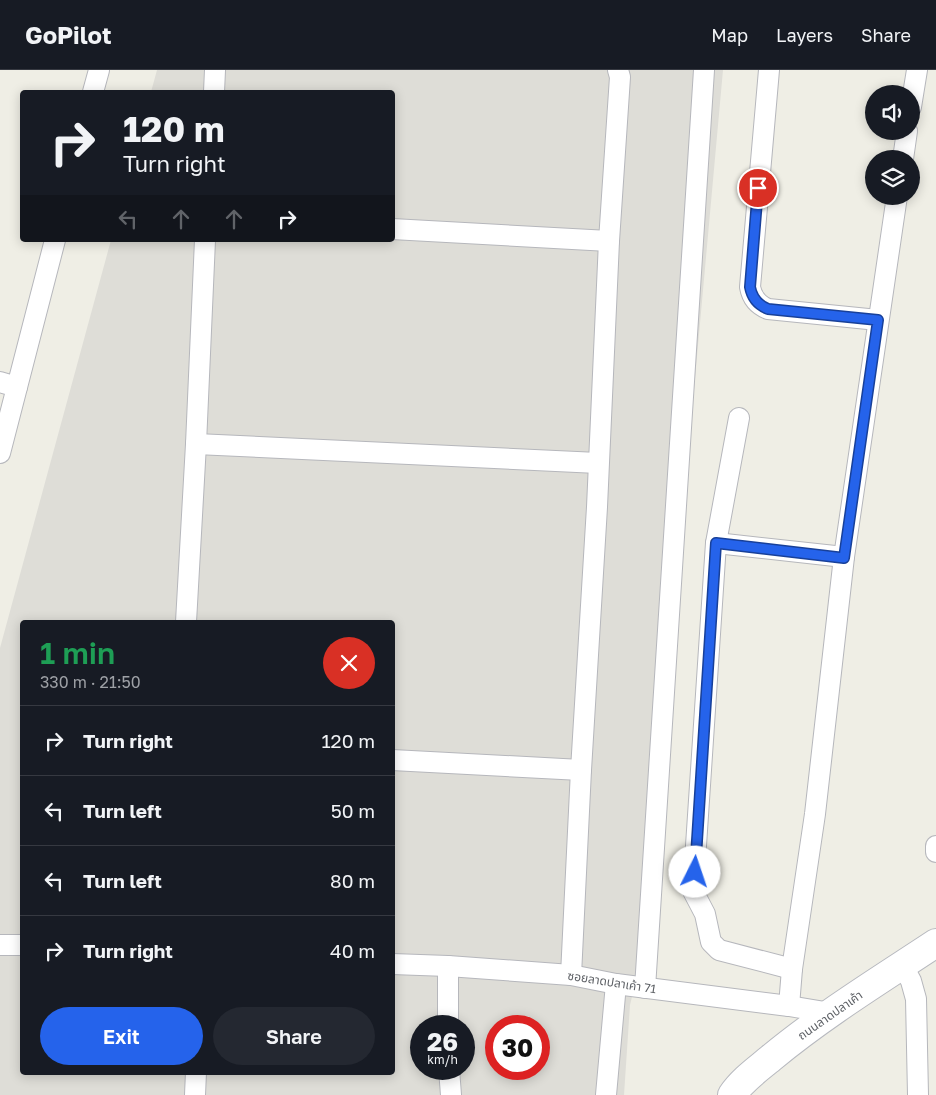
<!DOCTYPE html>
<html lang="en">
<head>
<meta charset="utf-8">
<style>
  body { margin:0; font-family:"Golos Text","Noto Sans Thai",sans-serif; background:#242831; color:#f1f3f6; height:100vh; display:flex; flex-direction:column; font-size:19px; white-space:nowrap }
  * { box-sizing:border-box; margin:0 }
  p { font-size:16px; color:#9ea1a6 }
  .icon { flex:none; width:28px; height:28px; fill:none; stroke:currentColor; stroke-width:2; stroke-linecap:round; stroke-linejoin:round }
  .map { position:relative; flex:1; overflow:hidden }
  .sheet { position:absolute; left:20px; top:550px; width:375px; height:455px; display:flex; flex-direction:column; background:#171b24; border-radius:5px; box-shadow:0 2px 12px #0003 }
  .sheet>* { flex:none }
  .top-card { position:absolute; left:20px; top:20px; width:375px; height:152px; border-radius:5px; box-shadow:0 2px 12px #0003; background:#171b24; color:#f1f3f6; overflow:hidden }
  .controls { position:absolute; left:865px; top:15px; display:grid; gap:10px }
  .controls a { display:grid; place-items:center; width:55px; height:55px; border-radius:50%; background:#171b24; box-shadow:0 2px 12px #0003; font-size:25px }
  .speed { position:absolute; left:410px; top:945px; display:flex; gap:10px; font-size:25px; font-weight:700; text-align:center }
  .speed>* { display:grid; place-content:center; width:65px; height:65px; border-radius:50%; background:#171b24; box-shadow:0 2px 12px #0003; line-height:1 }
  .speed small { font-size:12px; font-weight:400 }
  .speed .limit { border:8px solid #d22; background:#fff; color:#111 }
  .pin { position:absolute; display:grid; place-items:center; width:42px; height:42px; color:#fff; margin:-21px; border:2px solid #fff; border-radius:50%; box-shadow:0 1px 5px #0007 }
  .me { position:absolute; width:55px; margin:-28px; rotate:4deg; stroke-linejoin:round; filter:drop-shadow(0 0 4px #0008) }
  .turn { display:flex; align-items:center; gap:18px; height:105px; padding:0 20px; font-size:22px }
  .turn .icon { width:65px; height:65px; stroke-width:2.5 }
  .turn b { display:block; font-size:35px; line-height:42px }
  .lanes { display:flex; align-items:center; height:48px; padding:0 20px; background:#0003; justify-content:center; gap:25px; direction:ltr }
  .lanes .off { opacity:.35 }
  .round { display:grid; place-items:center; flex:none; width:52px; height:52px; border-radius:26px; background:#242831 }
  .head { display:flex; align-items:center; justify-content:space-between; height:85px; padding:0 20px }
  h1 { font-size:30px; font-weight:600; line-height:38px; color:#1e9e55 }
  .action { display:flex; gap:10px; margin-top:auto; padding:10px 20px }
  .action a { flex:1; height:58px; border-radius:30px; background:#2563eb; color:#fff; font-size:20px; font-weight:600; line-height:58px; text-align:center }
  .action a+a { background:#242831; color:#f1f3f6 }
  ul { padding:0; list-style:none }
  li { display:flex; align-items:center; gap:15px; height:70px; padding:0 20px; border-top:1px solid #363941 }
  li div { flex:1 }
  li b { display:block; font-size:19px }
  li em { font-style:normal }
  header { display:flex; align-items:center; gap:30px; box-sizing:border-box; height:70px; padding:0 25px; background:#171b24; border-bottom:1px solid #363941 }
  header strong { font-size:24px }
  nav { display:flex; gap:28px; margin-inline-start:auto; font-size:18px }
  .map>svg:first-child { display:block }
  .industrial { fill:#deddd7; fill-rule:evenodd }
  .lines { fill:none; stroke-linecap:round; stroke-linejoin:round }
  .street-casing { stroke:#b6b7bc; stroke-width:22 }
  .secondary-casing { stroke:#b7b9bf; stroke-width:30 }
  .street { stroke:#fff; stroke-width:20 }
  .secondary { stroke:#fff; stroke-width:28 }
  .route-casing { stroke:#184099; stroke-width:12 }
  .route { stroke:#2563eb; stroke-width:9 }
  .labels { text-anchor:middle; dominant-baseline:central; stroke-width:5; stroke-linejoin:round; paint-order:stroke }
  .street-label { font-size:12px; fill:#5d6065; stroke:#fff }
</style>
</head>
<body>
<header>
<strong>GoPilot</strong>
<nav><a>Map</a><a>Layers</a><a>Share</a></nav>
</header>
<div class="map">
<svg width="936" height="1025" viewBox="0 0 936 1025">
  <rect width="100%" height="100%" fill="#efeee5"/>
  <path class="industrial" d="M157,0H723L643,881L630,935L624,1025H0V578L111,170H392V22H151ZM22,552H392V1002H22ZM421,956H464V999H421ZM496,956H539V999H496Z"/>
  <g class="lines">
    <g class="street-casing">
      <g id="street">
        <path d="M769,0L750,217C752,228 758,235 768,239L878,250"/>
        <path d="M93,22L99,0"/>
        <path d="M214,22L215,0"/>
        <path d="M911,37L917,0"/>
        <path d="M903,89L907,61"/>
        <path d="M392,159L609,171"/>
        <path d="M0,312L17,317"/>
        <path d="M739,348L716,473L693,821L705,844L711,872L719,880L792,899"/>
        <path d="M196,374L598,393"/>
        <path d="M0,383L55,170"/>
        <path d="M716,473L844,487"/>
        <path d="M186,552L196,374L205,170"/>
        <path d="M392,690L581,700"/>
        <path d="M936,776V782"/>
        <path d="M0,875H22"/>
        <path d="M392,894L448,896L571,905L616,914L789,936L831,943"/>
        <path d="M903,896L911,911L916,929L918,1025"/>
        <path d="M571,905L581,700L597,437L609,171L620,7L618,0"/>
        <path d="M645,918L704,0"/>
        <path d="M789,936L792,899L815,744L844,487L897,126"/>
        <path d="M448,956V896"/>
        <path d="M449,999L451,1025"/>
        <path d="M195,1025L196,1002"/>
        <path d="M606,1025L616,914"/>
      </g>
    </g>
    <g class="secondary-casing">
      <path id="secondary" d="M732,1025C742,1010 758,999 771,988C823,945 880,910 936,873"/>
    </g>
    <use href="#street" class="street"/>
    <use href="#secondary" class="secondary"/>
  </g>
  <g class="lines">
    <g class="route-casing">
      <path id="route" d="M695,802L716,473L844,488L878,250L768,239C758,235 752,228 750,217L758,118"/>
    </g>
    <use href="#route" class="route"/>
  </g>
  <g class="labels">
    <g class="street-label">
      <text transform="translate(612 912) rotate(9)">ซอยลาดปลาเค้า 71</text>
      <text transform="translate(830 945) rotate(-35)">ถนนลาดปลาเค้า</text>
    </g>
  </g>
</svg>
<div class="controls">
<a><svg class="icon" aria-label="sound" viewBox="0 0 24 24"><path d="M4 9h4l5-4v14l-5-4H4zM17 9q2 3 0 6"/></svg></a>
<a><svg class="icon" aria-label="layers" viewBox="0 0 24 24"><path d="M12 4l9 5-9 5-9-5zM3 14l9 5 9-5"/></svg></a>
</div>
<div class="speed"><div>26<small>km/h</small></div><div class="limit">30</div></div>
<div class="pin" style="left:758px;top:118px;background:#d93025"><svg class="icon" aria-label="arrive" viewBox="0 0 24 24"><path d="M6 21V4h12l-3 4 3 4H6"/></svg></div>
<svg class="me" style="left:695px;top:802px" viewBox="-20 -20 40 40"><circle r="19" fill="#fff"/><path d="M0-13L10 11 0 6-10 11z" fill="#2563eb"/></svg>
<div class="top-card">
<div class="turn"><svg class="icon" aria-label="right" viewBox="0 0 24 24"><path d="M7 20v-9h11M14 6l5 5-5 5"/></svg><div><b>120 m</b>Turn right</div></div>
<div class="lanes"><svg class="icon off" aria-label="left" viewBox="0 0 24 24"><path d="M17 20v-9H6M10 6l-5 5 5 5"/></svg><svg class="icon off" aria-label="ahead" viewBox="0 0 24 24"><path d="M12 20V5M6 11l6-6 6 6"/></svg><svg class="icon off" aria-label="ahead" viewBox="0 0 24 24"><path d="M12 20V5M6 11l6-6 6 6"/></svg><svg class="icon" aria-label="right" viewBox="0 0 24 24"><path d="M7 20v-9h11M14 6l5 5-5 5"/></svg></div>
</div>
<section class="sheet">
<div class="head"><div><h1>1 min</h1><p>330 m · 21:50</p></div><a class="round" style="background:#d93025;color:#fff"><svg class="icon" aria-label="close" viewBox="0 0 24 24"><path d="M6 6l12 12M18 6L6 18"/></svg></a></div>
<ul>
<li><svg class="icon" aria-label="right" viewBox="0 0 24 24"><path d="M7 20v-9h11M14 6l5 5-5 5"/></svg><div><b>Turn right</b></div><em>120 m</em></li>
<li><svg class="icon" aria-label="left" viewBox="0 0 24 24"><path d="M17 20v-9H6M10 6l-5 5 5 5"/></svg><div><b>Turn left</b></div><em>50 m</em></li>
<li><svg class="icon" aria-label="left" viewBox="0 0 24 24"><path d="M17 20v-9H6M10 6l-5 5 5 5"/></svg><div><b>Turn left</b></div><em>80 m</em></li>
<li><svg class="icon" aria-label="right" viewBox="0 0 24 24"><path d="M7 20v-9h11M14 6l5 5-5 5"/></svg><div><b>Turn right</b></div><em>40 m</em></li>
</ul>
<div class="action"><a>Exit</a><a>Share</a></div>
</section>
</div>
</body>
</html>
